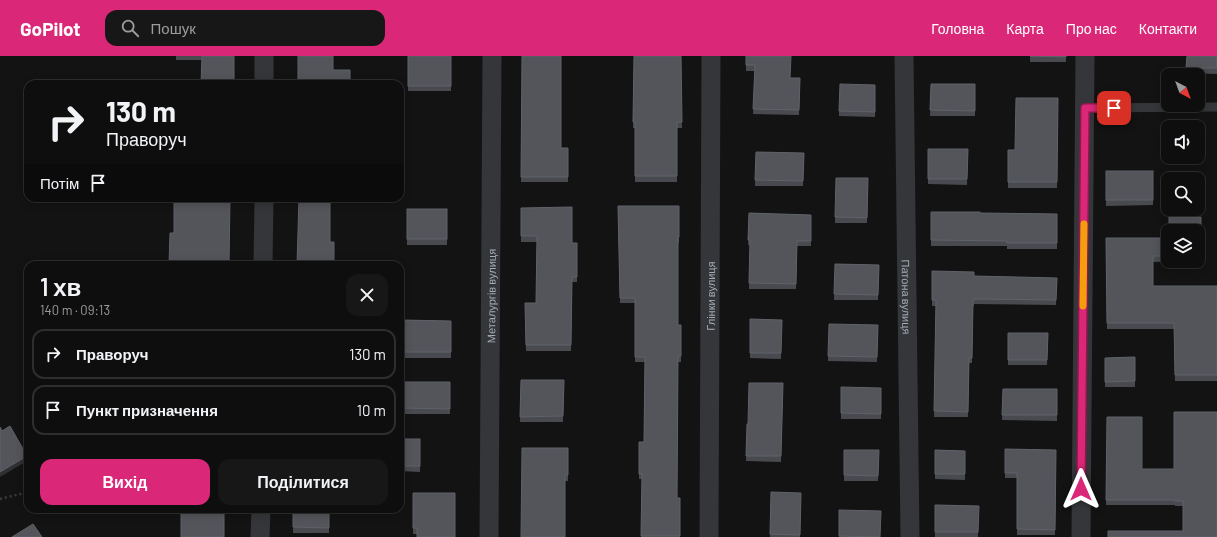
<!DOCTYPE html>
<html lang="uk">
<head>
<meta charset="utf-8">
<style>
  body { margin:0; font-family:Barlow,sans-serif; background:#171718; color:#f1f3f6; height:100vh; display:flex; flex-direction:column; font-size:15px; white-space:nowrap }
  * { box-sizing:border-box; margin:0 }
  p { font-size:13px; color:#9b9c9e }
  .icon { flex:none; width:22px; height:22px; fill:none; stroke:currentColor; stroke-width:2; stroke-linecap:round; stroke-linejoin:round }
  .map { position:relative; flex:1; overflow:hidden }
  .sheet { position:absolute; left:24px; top:205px; width:380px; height:252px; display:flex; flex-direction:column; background:#0e0e0f; border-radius:12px; box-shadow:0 2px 10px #0003,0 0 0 1px #2e2e2f }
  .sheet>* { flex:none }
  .top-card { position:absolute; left:24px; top:24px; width:380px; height:122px; border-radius:12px; box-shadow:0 2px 10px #0003,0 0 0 1px #2e2e2f; background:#0e0e0f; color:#f1f3f6; overflow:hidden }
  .needle { width:26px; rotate:139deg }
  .tools { position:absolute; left:1161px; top:12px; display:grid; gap:8px }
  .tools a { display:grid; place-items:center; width:44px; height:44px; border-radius:8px; background:#0e0e0f; box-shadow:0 2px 10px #0003,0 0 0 1px #2e2e2f; font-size:20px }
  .pin { position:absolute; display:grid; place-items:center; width:34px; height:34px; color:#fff; margin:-17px; border-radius:8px; box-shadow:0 2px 6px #0006 }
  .me { position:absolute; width:44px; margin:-22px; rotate:0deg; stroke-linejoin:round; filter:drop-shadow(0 0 3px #0008) }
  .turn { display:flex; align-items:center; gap:14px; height:84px; padding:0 16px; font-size:18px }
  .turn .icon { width:52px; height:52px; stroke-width:2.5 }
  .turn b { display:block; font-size:28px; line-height:34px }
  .then { display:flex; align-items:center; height:38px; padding:0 16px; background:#0003; gap:8px; font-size:15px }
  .round { display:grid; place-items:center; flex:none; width:42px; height:42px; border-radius:12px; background:#171718 }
  .head { display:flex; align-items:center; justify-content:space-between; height:68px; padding:0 16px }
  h1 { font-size:24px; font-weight:600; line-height:30px }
  .cta { display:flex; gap:8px; margin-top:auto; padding:8px 16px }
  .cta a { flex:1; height:46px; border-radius:12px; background:#db2777; color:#fff; font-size:16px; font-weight:600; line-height:46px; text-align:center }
  .cta a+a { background:#171718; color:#f1f3f6 }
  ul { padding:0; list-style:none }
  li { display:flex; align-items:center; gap:12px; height:50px; margin:0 8px 6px; padding:0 8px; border:2px solid #2e2e2f; border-radius:12px }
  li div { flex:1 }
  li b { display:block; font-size:15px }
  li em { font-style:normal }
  header { display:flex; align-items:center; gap:24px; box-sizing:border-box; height:56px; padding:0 20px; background:#db2777; color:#fff }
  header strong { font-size:19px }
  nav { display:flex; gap:22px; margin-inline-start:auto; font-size:14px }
  .search { width:280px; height:36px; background:#171718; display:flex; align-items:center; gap:10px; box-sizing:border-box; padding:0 14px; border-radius:12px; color:#9b9c9e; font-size:15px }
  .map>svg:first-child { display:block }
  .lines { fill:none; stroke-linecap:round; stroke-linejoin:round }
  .path { stroke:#3a3d40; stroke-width:2.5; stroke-dasharray:2 3; stroke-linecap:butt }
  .service { stroke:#343639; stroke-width:9 }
  .minor { stroke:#343639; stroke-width:19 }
  .wall { fill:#494a4f }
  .shaded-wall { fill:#2f3033 }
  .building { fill:#53555a; stroke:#5f6268 }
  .route-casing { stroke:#8e194d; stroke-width:10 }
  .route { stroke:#db2777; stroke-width:7 }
  .slow { stroke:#f59e0b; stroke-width:7 }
  .labels { text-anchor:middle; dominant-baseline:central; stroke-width:4; stroke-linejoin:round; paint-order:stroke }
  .street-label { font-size:11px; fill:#a4acb5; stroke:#0e0e0f }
</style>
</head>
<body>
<header>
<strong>GoPilot</strong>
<div class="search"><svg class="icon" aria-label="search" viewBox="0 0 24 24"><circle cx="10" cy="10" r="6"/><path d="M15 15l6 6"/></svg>Пошук</div>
<nav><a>Головна</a><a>Карта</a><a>Про нас</a><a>Контакти</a></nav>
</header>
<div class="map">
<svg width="1217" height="481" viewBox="0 0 1217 481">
  <rect width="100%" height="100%" fill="#131314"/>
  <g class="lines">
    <path class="path" d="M0,443L28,436"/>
    <path class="service" d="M1085,52L1217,51"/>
    <g class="minor">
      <path id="s1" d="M904,0L910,481"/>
      <path d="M264,28V0"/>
      <path d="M263,209L264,142"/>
      <path d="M260,481L261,453"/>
      <path id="s2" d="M489,481L492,0"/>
      <path id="s3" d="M709,481L711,0"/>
      <path d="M1081,481L1085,0"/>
    </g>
  </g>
  <g class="wall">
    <path d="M176,0H234L202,4H176Z"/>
    <rect x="408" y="0" width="43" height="35"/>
    <path d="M522,0L561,92H568V126H521Z"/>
    <path d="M634,0H681L682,72H677V126H635V72H633Z"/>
    <path d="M746,0L790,22H800L799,59L753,58L755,15H746Z"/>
    <rect x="1030" y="0" width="36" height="6"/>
    <path d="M1187,0H1217V18L1186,17Z"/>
    <path d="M931,28H975V60H930Z"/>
    <path d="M875,29V61L839,60V55Z"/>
    <path d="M1058,42L1057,132H1008V94H1015Z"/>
    <path d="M928,93H968L967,129L928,128Z"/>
    <path d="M756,96L804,97L803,130H755Z"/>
    <path d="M1106,115H1153V149L1106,150Z"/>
    <path d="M868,122L867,167H835V161Z"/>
    <path d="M618,150H679V187H678V269H681V306H678L677,442H680V481H641L642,423H639V386H644L645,306H635V247H620Z"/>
    <path d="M521,152L572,187H577V226H572L571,295H526L525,247H536L537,186H521Z"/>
    <rect x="407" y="153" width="40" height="36"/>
    <path d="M931,156L980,157L1057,158V193H1007V190H931Z"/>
    <path d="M749,157L811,159V190H797L796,233H749L750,189H748Z"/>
    <path d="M1201,161V205L1153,206V230H1217V325H1175L1174,273H1107L1106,182H1168V205H1198V175Z"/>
    <path d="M835,208L879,209L878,244H834Z"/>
    <path d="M932,215L974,220L1057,222L1056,249L974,248V250H973L972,307H969L968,361H934L936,250H932Z"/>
    <path d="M750,263L782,264L781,303L750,302Z"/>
    <path d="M401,264L451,265V302H401Z"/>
    <path d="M878,269L877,306L828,305V300Z"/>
    <path d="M1008,277H1048L1047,309H1008Z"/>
    <path d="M1135,301V331H1105V302Z"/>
    <path d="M521,324H564L563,366H520Z"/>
    <rect x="400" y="326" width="50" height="32"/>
    <path d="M783,327L781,406L746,405L747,368H748Z"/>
    <path d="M881,332V363H841V357Z"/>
    <path d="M1003,333H1057V365L1002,364Z"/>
    <path d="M1217,356L1183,475V450H1175V449H1106L1107,361L1142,413H1174Z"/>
    <path d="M400,383H420V416L400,415Z"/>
    <path d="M568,392V425H565L521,481Z"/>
    <path d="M1005,393L1056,394L1055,479H1017V422H1005Z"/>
    <path d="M879,394L878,425H844V419Z"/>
    <path d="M935,394L965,395V424L935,423Z"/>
    <path d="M413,437H455L417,478H413Z"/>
    <path d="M801,437L800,481H770V478Z"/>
    <path d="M935,449L979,450L978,481H935Z"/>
    <rect x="293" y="453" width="36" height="24"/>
    <path d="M839,454L880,481H839Z"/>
  </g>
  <path class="shaded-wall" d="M27,400V405L0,421V416Z"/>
  <g class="building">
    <path d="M202,0H234V28H201Z"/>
    <path d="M298,0H333V14H350V28H298Z"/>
    <rect x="408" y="0" width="43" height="30"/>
    <path d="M522,0H561V92H568V121H521Z"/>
    <path d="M634,0H681L682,66H677V120H635V66H633Z"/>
    <path d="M746,0H791L790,22H800L799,54L753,53L755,9H746Z"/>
    <path d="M1030,0H1066V1Z"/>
    <path d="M1187,0H1217V12H1186Z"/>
    <path d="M840,28L875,29V56L839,55Z"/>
    <path d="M931,28H975V55L930,54Z"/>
    <path d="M1016,42H1058L1057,126H1008V94H1015Z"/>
    <path d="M928,93H968L967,123H928Z"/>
    <path d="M756,96L804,97L803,125L755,124Z"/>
    <rect x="1106" y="115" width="47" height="29"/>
    <path d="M836,122H868L867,162L835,161Z"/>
    <path d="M174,142H230L229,209H169L170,177H174Z"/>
    <path d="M299,142H330V186H334V209H297Z"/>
    <path d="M618,150H679V181H678V269H681V300H678L677,442H680V480H641L642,418H639V386H644L645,301H635V242H620Z"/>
    <path d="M572,151V187H577V221H572L571,289H526L525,247H536L537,180H521V152Z"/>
    <rect x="407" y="153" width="40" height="30"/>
    <path d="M931,156H980V157L1057,158V187H1007V185L931,184Z"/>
    <path d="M749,157L811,159V185H797L796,228L749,227L750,184H748Z"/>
    <path d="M1169,161H1201V200H1198V175H1169Z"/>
    <path d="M1106,182H1168V200H1153V230H1217V319H1175L1174,267H1107Z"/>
    <path d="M835,208L879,209L878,239L834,238Z"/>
    <path d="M932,215L974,216V220L1057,222L1056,244L974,243V245H973L972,302H969L968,356L934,355L936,244H932Z"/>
    <path d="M750,263L782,264L781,297H750Z"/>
    <path d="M401,264L451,265V296H401Z"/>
    <path d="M829,268L878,269L877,301L828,300Z"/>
    <path d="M1008,277H1048L1047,304H1008Z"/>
    <path d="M1135,301V325L1105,326V302Z"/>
    <path d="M521,324H564L563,360L520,361Z"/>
    <path d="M400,326H450V353L400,352Z"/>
    <path d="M749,327H783L781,400H746L747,368H748Z"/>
    <path d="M841,331L881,332V358L841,357Z"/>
    <path d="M1003,333H1057V359H1002Z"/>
    <path d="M1174,356H1217V481H1108V475H1183V445H1175V444H1106L1107,361H1142V413H1174Z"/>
    <path d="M10,370L27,400L0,416V371L2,375Z"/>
    <rect x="400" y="383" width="20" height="27"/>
    <path d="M522,392H568V419H565V481H521Z"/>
    <path d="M1005,393L1056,394L1055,474L1017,473V417H1005Z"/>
    <path d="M844,394H879L878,420L844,419Z"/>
    <path d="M935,394L965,395V418H935Z"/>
    <path d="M771,436L801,437L800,479L770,478Z"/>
    <path d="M413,437H455V481H417V472H413Z"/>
    <path d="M935,449L979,450L978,476H935Z"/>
    <rect x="181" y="453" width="43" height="28"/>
    <path d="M293,453H329V472L293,471Z"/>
    <path d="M839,454L881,455L880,481L839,480Z"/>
    <path d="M33,468L42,481H12Z"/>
  </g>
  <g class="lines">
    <g class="route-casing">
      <path id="route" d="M1081,433L1085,52H1114"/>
    </g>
    <use href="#route" class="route"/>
    <path class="slow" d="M1083,250L1084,168"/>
  </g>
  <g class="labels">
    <g class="street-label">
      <text stroke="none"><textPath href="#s2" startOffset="241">Металургів вулиця</textPath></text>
      <text stroke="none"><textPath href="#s3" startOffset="241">Глінки вулиця</textPath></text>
      <text stroke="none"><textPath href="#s1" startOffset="241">Патона вулиця</textPath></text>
    </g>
  </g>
</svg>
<div class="tools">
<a><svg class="needle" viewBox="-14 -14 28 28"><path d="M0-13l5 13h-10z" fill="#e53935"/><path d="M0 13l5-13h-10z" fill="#9b9c9e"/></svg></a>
<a><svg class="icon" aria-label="sound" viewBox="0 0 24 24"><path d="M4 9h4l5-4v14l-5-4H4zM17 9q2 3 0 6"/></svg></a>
<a><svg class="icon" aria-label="search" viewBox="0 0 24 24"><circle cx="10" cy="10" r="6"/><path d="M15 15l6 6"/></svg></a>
<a><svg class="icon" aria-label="layers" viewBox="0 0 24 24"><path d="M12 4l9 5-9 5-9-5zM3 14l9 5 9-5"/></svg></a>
</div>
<div class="pin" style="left:1114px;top:52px;background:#d93025"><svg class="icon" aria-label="arrive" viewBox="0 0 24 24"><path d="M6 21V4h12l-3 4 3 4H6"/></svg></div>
<svg class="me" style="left:1081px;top:433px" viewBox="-20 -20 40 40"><path d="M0-17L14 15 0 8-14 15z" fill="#db2777" stroke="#fff" stroke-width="4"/></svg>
<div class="top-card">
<div class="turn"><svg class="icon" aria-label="right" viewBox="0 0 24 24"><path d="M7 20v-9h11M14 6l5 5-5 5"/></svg><div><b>130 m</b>Праворуч</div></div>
<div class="then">Потім<svg class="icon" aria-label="arrive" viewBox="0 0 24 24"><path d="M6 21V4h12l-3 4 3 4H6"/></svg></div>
</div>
<section class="sheet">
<div class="head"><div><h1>1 хв</h1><p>140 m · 09:13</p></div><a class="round"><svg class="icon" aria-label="close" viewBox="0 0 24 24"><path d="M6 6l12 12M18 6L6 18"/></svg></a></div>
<ul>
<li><svg class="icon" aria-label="right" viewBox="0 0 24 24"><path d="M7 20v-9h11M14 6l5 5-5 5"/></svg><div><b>Праворуч</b></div><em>130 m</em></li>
<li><svg class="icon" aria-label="arrive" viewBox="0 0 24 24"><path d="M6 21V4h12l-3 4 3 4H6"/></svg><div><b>Пункт призначення</b></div><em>10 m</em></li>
</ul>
<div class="cta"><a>Вихід</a><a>Поділитися</a></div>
</section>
</div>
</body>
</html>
